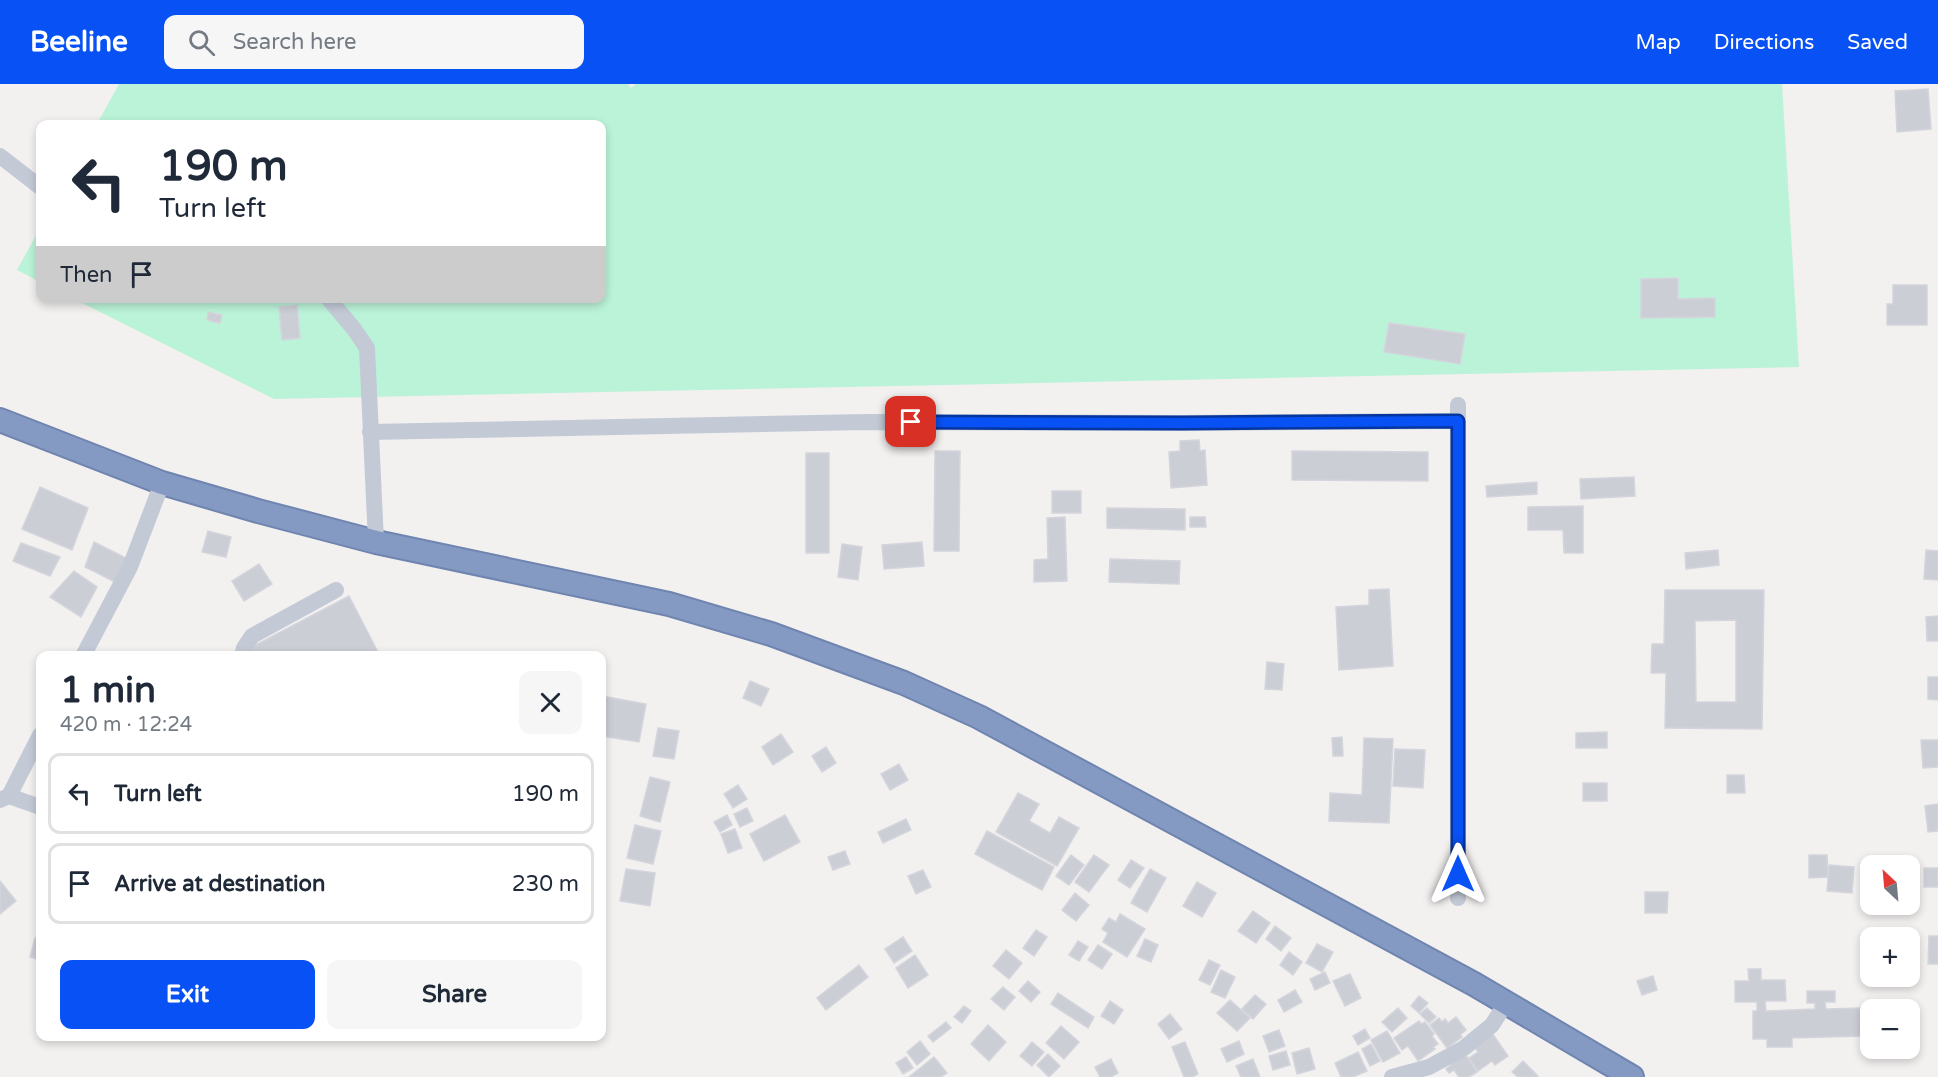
<!DOCTYPE html>
<html lang="en">
<head>
<meta charset="utf-8">
<style>
  body { margin:0; font-family:"Varela Round",sans-serif; background:#f6f6f7; color:#1f2937; height:100vh; display:flex; flex-direction:column; font-size:22px; white-space:nowrap }
  * { box-sizing:border-box; margin:0 }
  p { font-size:20px; color:#747a83 }
  .icon { flex:none; width:33px; height:33px; fill:none; stroke:currentColor; stroke-width:2; stroke-linecap:round; stroke-linejoin:round }
  .map { position:relative; flex:1; overflow:hidden }
  .details { position:absolute; left:36px; top:567px; width:570px; height:390px; display:flex; flex-direction:column; background:#fff; border-radius:12px; box-shadow:0 3px 9px #0003 }
  .details>* { flex:none }
  .top-card { position:absolute; left:36px; top:36px; width:570px; height:183px; border-radius:12px; box-shadow:0 3px 9px #0003; background:#fff; color:#1f2937; overflow:hidden }
  .needle { width:39px; rotate:334deg }
  .fabs { position:absolute; left:1860px; top:771px; display:grid; gap:12px }
  .fabs a { display:grid; place-items:center; width:60px; height:60px; border-radius:12px; background:#fff; box-shadow:0 3px 9px #0003; font-size:30px }
  .pin { position:absolute; display:grid; place-items:center; width:51px; height:51px; color:#fff; margin:-26px; border-radius:12px; box-shadow:0 3px 9px #0006 }
  .me { position:absolute; width:66px; margin:-33px; rotate:0deg; stroke-linejoin:round; filter:drop-shadow(0 0 4px #0008) }
  .turn { display:flex; align-items:center; gap:21px; height:126px; padding:0 24px; font-size:27px }
  .turn .icon { width:78px; height:78px; stroke-width:2.5 }
  .turn b { display:block; font-size:42px; line-height:51px }
  .then { display:flex; align-items:center; height:57px; padding:0 24px; background:#0003; gap:12px; font-size:22px }
  .round { display:grid; place-items:center; flex:none; width:63px; height:63px; border-radius:12px; background:#f6f6f7 }
  .head { display:flex; align-items:center; justify-content:space-between; height:102px; padding:0 24px }
  h1 { font-size:36px; font-weight:700; line-height:45px }
  .primary-button { display:flex; gap:12px; margin-top:auto; padding:12px 24px }
  .primary-button a { flex:1; height:69px; border-radius:12px; background:#0851f4; color:#fff; font-size:24px; font-weight:700; line-height:69px; text-align:center }
  .primary-button a+a { background:#f6f6f7; color:#1f2937 }
  ul { padding:0; list-style:none }
  li { display:flex; align-items:center; gap:18px; height:81px; margin:0 12px 9px; padding:0 12px; border:3px solid #e0e1e3; border-radius:12px }
  li div { flex:1 }
  li b { display:block; font-size:22px }
  li em { font-style:normal }
  header { display:flex; align-items:center; gap:36px; box-sizing:border-box; height:84px; padding:0 30px; background:#0851f4; color:#fff }
  header strong { font-size:28px }
  nav { display:flex; gap:33px; margin-inline-start:auto; font-size:21px }
  .search { width:420px; height:54px; background:#f6f6f7; display:flex; align-items:center; gap:15px; box-sizing:border-box; padding:0 21px; border-radius:12px; color:#747a83; font-size:22px }
  .map>svg:first-child { display:block }
  .green { fill:#bbf3d8 }
  .building { fill:#ccced6; stroke:#d4d5dc; stroke-width:1.5; fill-rule:evenodd }
  .lines { fill:none; stroke-linecap:round; stroke-linejoin:round }
  .highway-casing { stroke:#6f85af; stroke-width:26 }
  .minor { stroke:#c3cad6; stroke-width:16 }
  .highway { stroke:#849ac3; stroke-width:22 }
  .route-casing { stroke:#05359f; stroke-width:15 }
  .route { stroke:#0851f4; stroke-width:10 }
</style>
</head>
<body>
<header>
<strong>Beeline</strong>
<div class="search"><svg class="icon" aria-label="search" viewBox="0 0 24 24"><circle cx="10" cy="10" r="6"/><path d="M15 15l6 6"/></svg>Search here</div>
<nav><a>Map</a><a>Directions</a><a>Saved</a></nav>
</header>
<div class="map">
<svg width="1938" height="993" viewBox="0 0 1938 993">
  <rect width="100%" height="100%" fill="#f3f0f0"/>
  <g class="green">
    <path d="M119,0H628L631,4L636,0H1782L1799,283L274,315L74,215L602,214V40H97Z"/>
    <path d="M40,144V198L17,186Z"/>
  </g>
  <g class="building">
    <path d="M1928,5L1931,45L1897,48L1895,7Z"/>
    <path d="M1678,194V215L1715,214V233L1641,234V195Z"/>
    <path d="M1893,201H1927V241H1887V220H1893Z"/>
    <path d="M297,221L300,254L282,256L279,223Z"/>
    <path d="M208,228L222,231L220,239L207,236Z"/>
    <path d="M1389,239L1465,250L1460,280L1384,268Z"/>
    <path d="M1199,356L1200,367L1205,366L1207,401L1171,404L1169,368L1180,367V357Z"/>
    <path d="M935,367H960L959,467H934Z"/>
    <path d="M1292,367L1428,368V397L1292,396Z"/>
    <rect x="806" y="369" width="23" height="100"/>
    <path d="M1634,393L1635,412L1581,415L1580,395Z"/>
    <path d="M1537,398V410L1487,413L1486,402Z"/>
    <path d="M40,403L88,424L72,466L22,445Z"/>
    <rect x="1052" y="407" width="29" height="22"/>
    <path d="M1583,422V469H1564L1563,446H1528V423Z"/>
    <path d="M1107,424L1185,425V446L1107,444Z"/>
    <path d="M1065,433L1067,497L1034,498V476L1048,475L1047,434Z"/>
    <path d="M1190,433H1205L1206,443H1190Z"/>
    <path d="M208,447L231,453L226,473L202,468Z"/>
    <path d="M94,458L126,474L115,498L85,483Z"/>
    <path d="M922,458L924,482L884,485L882,461Z"/>
    <path d="M21,459L60,473L50,492L13,477Z"/>
    <path d="M842,460L862,463L858,496L838,493Z"/>
    <path d="M1718,466L1719,481L1686,485L1685,469Z"/>
    <path d="M1926,466L1938,467V496L1924,495Z"/>
    <path d="M1110,475L1180,477L1179,500L1109,498Z"/>
    <path d="M259,480L272,500L244,517L232,497Z"/>
    <path d="M74,487L97,503L81,533L50,513Z"/>
    <path d="M1389,505L1393,582L1339,586L1336,523L1369,521V506Z"/>
    <path d="M1665,506H1764L1762,645L1665,644L1666,589H1651L1652,560H1664ZM1736,536V618H1696L1695,537Z"/>
    <path d="M349,512L380,572H252L248,565Z"/>
    <path d="M1938,532V557H1927L1926,533Z"/>
    <path d="M1267,578L1284,580L1282,606L1265,605Z"/>
    <path d="M1928,593H1938V616L1928,615Z"/>
    <path d="M750,597L769,605L761,622L743,614Z"/>
    <path d="M602,612L646,620L639,658L602,652Z"/>
    <path d="M658,644L679,647L674,675L653,672Z"/>
    <path d="M1607,648V664H1576V649Z"/>
    <path d="M781,650L793,668L773,681L762,663Z"/>
    <path d="M1342,653L1343,672H1333L1332,654Z"/>
    <path d="M1364,654L1393,655L1389,739L1329,737L1330,709L1362,711Z"/>
    <path d="M1921,656H1938V683L1923,684Z"/>
    <path d="M826,663L836,679L822,688L812,672Z"/>
    <path d="M1395,665L1425,666L1423,704L1393,702Z"/>
    <path d="M899,680L908,696L890,706L881,690Z"/>
    <path d="M1727,691H1744L1745,709H1727Z"/>
    <path d="M650,693L670,698L660,738L640,732Z"/>
    <rect x="1583" y="699" width="24" height="18"/>
    <path d="M738,701L747,715L733,724L724,710Z"/>
    <path d="M1018,709L1039,720L1029,737L1050,749L1059,733L1079,744L1057,782L996,748Z"/>
    <path d="M1938,720V747L1928,748L1925,722Z"/>
    <path d="M747,724L753,737L740,743L734,730Z"/>
    <path d="M727,731L732,741L720,748L714,738Z"/>
    <path d="M785,731L800,758L764,777L750,750Z"/>
    <path d="M906,735L911,746L883,759L878,748Z"/>
    <path d="M635,741L661,747L653,780L627,774Z"/>
    <path d="M735,745L742,764L728,769L721,750Z"/>
    <path d="M987,747L1054,783L1042,806L975,770Z"/>
    <path d="M845,767L850,780L833,786L828,773Z"/>
    <path d="M1071,771L1084,781L1069,801L1056,792Z"/>
    <path d="M1094,771L1109,781L1089,808L1075,798Z"/>
    <path d="M1809,771H1827L1828,793L1809,794Z"/>
    <path d="M1131,776L1144,784L1130,804L1118,796Z"/>
    <path d="M1829,781L1854,783L1852,809L1827,807Z"/>
    <rect x="1924" y="784" width="14" height="19"/>
    <path d="M626,785L655,789L650,822L620,817Z"/>
    <path d="M1150,785L1166,794L1147,828L1131,819Z"/>
    <path d="M923,786L931,803L916,810L908,792Z"/>
    <path d="M0,797L16,817L0,830Z"/>
    <path d="M1197,798L1216,809L1202,833L1183,822Z"/>
    <path d="M1645,808H1668L1667,829H1645Z"/>
    <path d="M1075,809L1089,821L1076,837L1062,826Z"/>
    <path d="M1253,827L1270,839L1256,859L1238,847Z"/>
    <path d="M1120,830L1145,845L1127,873L1103,858L1108,849L1102,845L1109,834L1116,838Z"/>
    <path d="M1275,842L1291,854L1281,867L1266,855Z"/>
    <path d="M1036,846L1047,853L1034,872L1023,864Z"/>
    <path d="M1929,852H1938V880H1928Z"/>
    <path d="M903,853L912,867L894,879L885,865Z"/>
    <path d="M35,854L40,856V876L30,873Z"/>
    <path d="M1145,855L1158,861L1151,878L1137,872Z"/>
    <path d="M1078,857L1088,863L1079,877L1069,871Z"/>
    <path d="M1317,860L1333,868L1322,888L1306,879Z"/>
    <path d="M1098,861L1112,870L1102,885L1088,876Z"/>
    <path d="M1006,866L1022,879L1009,895L993,882Z"/>
    <path d="M1289,868L1302,878L1293,891L1280,881Z"/>
    <path d="M915,871L928,891L908,904L896,884Z"/>
    <path d="M1209,876L1220,881L1210,901L1199,896Z"/>
    <path d="M859,881L868,893L826,926L817,914Z"/>
    <path d="M1748,885H1761V896H1785L1786,917H1765L1766,927L1815,925V919H1807V907H1835V918H1825L1826,925L1861,924L1862,952L1792,954V963H1767V955H1753V927H1757V918H1735V897H1749Z"/>
    <path d="M1221,886L1235,893L1225,914L1211,908Z"/>
    <path d="M1325,888L1330,899L1315,906L1310,895Z"/>
    <path d="M1350,890L1361,914L1345,922L1333,897Z"/>
    <path d="M1653,892L1657,906L1642,911L1637,897Z"/>
    <path d="M1028,897L1040,908L1031,918L1019,907Z"/>
    <path d="M1003,903L1015,913L1004,926L991,915Z"/>
    <path d="M1295,906L1302,918L1284,928L1278,916Z"/>
    <path d="M1058,909L1094,933L1088,944L1051,920Z"/>
    <path d="M1255,911L1266,920L1253,935L1242,925Z"/>
    <path d="M1419,912L1428,919L1419,929L1411,922Z"/>
    <path d="M1230,916L1250,934L1237,947L1217,929Z"/>
    <path d="M1110,917L1123,926L1114,940L1101,932Z"/>
    <path d="M964,922L971,927L962,939L954,933Z"/>
    <path d="M1398,924L1407,934L1392,948L1382,938Z"/>
    <path d="M1427,924L1436,933L1429,939L1420,930Z"/>
    <path d="M1170,930L1182,945L1169,955L1158,940Z"/>
    <path d="M1456,933L1466,946L1460,951L1462,953L1447,964L1430,941L1439,934L1442,938L1445,935L1448,939Z"/>
    <path d="M1419,937L1421,940L1425,938L1434,950L1432,952L1438,960L1433,963L1435,965L1418,977L1408,962L1402,966L1394,954Z"/>
    <path d="M946,938L951,944L933,958L928,952Z"/>
    <path d="M988,941L1006,958L989,977L971,960Z"/>
    <path d="M1061,942L1079,958L1064,975L1046,959Z"/>
    <path d="M1365,945L1370,954L1358,961L1353,952Z"/>
    <path d="M1279,946L1285,962L1269,968L1263,952Z"/>
    <path d="M1387,947L1400,969L1383,978L1371,956Z"/>
    <path d="M1492,949L1508,972L1495,981L1492,977L1478,987L1469,974L1478,968L1474,962Z"/>
    <path d="M920,957L930,970L917,981L907,968Z"/>
    <path d="M1239,957L1244,970L1227,978L1221,965Z"/>
    <path d="M1032,958L1044,968L1032,982L1020,972Z"/>
    <path d="M1185,958L1198,990L1192,993H1184L1172,963Z"/>
    <path d="M1371,960L1380,977L1370,982L1362,965Z"/>
    <path d="M1309,964L1315,985L1297,990L1292,969Z"/>
    <path d="M1286,967L1290,981L1273,986L1269,972Z"/>
    <path d="M1358,968L1367,987L1353,993H1341L1335,979Z"/>
    <path d="M1464,968L1477,988L1469,993H1459L1454,986L1449,989L1446,985L1451,981L1448,978Z"/>
    <path d="M1048,970L1060,982L1049,993L1037,981Z"/>
    <path d="M906,973L913,984L903,990L896,979Z"/>
    <path d="M934,973L947,989L941,993H909Z"/>
    <path d="M1111,975L1118,989L1111,993H1100L1095,983Z"/>
    <path d="M1253,975L1260,993H1241L1236,982Z"/>
    <path d="M1523,977L1538,992L1536,993H1518L1512,988Z"/>
  </g>
  <g class="lines">
    <g class="highway-casing">
      <path id="highway" d="M0,336L162,399L258,427L376,458L669,520L771,550L904,599L979,633L1474,900L1632,993"/>
    </g>
    <g class="minor">
      <path d="M0,72L40,103"/>
      <path d="M328,214L354,245L367,264L376,458"/>
      <path d="M370,348L866,338L1183,339L1458,337"/>
      <path d="M83,572L130,483L162,399"/>
      <path d="M242,572L244,564L252,552L336,506"/>
      <path d="M9,712L40,723"/>
      <path d="M0,716L9,712L40,651"/>
      <path d="M1458,814V321"/>
      <path d="M1392,993L1429,983L1464,964L1492,941L1506,919"/>
    </g>
    <use href="#highway" class="highway"/>
  </g>
  <g class="lines">
    <g class="route-casing">
      <path id="route" d="M911,338L1183,339L1458,337V790"/>
    </g>
    <use href="#route" class="route"/>
  </g>
</svg>
<div class="fabs">
<a><svg class="needle" viewBox="-14 -14 28 28"><path d="M0-13l5 13h-10z" fill="#e53935"/><path d="M0 13l5-13h-10z" fill="#747a83"/></svg></a>
<a>+</a>
<a>−</a>
</div>
<div class="pin" style="left:911px;top:338px;background:#d93025"><svg class="icon" aria-label="arrive" viewBox="0 0 24 24"><path d="M6 21V4h12l-3 4 3 4H6"/></svg></div>
<svg class="me" style="left:1458px;top:790px" viewBox="-20 -20 40 40"><path d="M0-17L14 15 0 8-14 15z" fill="#0851f4" stroke="#fff" stroke-width="4"/></svg>
<div class="top-card">
<div class="turn"><svg class="icon" aria-label="left" viewBox="0 0 24 24"><path d="M17 20v-9H6M10 6l-5 5 5 5"/></svg><div><b>190 m</b>Turn left</div></div>
<div class="then">Then<svg class="icon" aria-label="arrive" viewBox="0 0 24 24"><path d="M6 21V4h12l-3 4 3 4H6"/></svg></div>
</div>
<section class="details">
<div class="head"><div><h1>1 min</h1><p>420 m · 12:24</p></div><a class="round"><svg class="icon" aria-label="close" viewBox="0 0 24 24"><path d="M6 6l12 12M18 6L6 18"/></svg></a></div>
<ul>
<li><svg class="icon" aria-label="left" viewBox="0 0 24 24"><path d="M17 20v-9H6M10 6l-5 5 5 5"/></svg><div><b>Turn left</b></div><em>190 m</em></li>
<li><svg class="icon" aria-label="arrive" viewBox="0 0 24 24"><path d="M6 21V4h12l-3 4 3 4H6"/></svg><div><b>Arrive at destination</b></div><em>230 m</em></li>
</ul>
<div class="primary-button"><a>Exit</a><a>Share</a></div>
</section>
</div>
</body>
</html>
